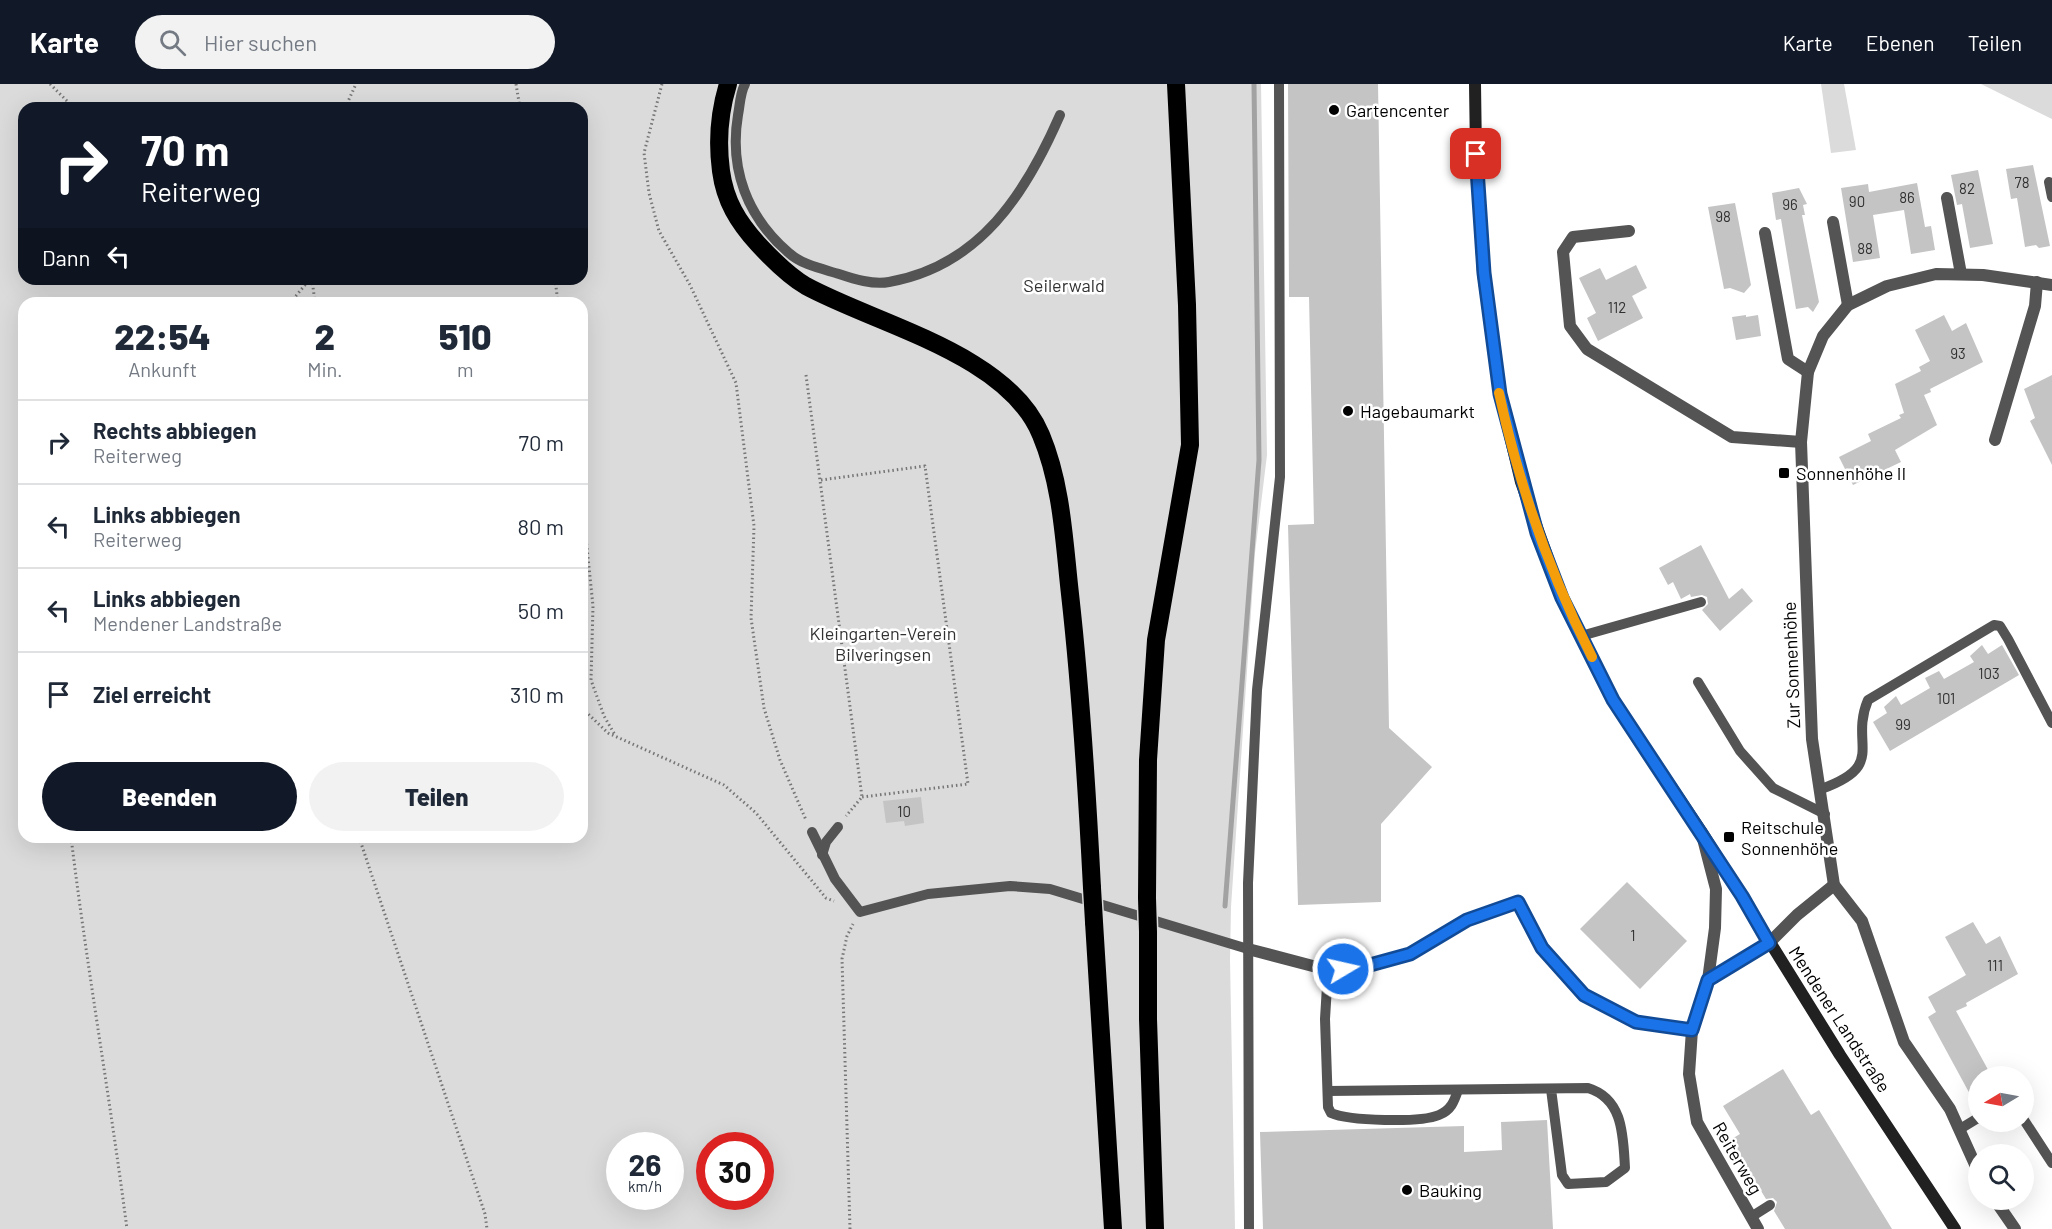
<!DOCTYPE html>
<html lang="de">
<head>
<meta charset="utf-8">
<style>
  body { margin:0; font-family:Barlow,sans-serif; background:#f2f2f3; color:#1f2937; height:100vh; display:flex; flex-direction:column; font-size:22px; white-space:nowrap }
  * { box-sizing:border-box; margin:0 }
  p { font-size:20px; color:#747a83 }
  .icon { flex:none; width:33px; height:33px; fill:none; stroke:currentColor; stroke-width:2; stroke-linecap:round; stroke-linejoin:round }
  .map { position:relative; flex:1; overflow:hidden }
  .side { position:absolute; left:18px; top:213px; width:570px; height:546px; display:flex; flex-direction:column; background:#fff; border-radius:18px; box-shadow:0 6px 24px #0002 }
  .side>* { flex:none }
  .guide { position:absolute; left:18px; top:18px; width:570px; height:183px; border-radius:18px; box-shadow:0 6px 24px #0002; background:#111827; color:#fff; overflow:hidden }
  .needle { width:39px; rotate:260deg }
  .tools { position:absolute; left:1968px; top:982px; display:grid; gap:12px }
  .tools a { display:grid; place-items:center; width:66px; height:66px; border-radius:50%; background:#fff; box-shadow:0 6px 24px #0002; font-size:30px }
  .speed { position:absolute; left:606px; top:1048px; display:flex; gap:12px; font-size:30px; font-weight:700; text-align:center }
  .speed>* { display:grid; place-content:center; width:78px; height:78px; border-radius:50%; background:#fff; box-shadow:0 6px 24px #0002; line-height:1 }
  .speed small { font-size:15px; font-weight:400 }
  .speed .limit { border:9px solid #d22; background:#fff; color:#111 }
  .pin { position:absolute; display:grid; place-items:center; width:51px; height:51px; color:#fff; margin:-26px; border-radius:12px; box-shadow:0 3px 9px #0006 }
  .me { position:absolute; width:66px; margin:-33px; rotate:81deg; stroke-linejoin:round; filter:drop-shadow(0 0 4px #0008) }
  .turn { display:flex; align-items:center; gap:21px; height:126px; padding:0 24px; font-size:27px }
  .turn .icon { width:78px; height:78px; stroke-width:2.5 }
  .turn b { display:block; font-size:42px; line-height:51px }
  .then { display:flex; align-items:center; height:57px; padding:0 24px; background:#0003; gap:12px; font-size:22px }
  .eta { display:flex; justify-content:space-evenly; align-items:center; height:102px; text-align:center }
  .eta b { font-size:36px; font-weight:800; line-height:42px }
  .primary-button { display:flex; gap:12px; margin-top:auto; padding:12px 24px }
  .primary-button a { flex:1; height:69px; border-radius:36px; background:#111827; color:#fff; font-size:24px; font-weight:800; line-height:69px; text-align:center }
  .primary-button a+a { background:#f2f2f3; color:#1f2937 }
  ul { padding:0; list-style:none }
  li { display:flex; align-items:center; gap:18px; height:84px; padding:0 24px; border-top:2px solid #e0e1e3 }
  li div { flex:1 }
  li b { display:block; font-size:22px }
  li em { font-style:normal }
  header { display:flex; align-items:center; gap:36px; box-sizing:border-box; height:84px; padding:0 30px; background:#111827; color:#fff }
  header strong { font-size:28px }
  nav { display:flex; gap:33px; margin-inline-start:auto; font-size:21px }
  .search { width:420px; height:54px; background:#f2f2f3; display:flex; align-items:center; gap:15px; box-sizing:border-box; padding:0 21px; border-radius:33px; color:#747a83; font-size:22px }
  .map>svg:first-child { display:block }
  .green { fill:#dbdbdb; fill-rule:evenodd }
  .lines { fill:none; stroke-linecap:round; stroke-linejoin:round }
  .stream { stroke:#a2a2a2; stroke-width:5 }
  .building { fill:#c4c4c4 }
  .motorway-casing { stroke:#dbdbdb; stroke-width:21 }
  .path { stroke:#767676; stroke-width:3; stroke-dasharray:1.5 3; stroke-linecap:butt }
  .service { stroke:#545454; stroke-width:10 }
  .minor { stroke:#545454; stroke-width:12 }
  .secondary { stroke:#212121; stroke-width:12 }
  .motorway { stroke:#000; stroke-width:18 }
  .motorway-bridge-casing { stroke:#dbdbdb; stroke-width:21; stroke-linecap:butt }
  .motorway-bridge { stroke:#000; stroke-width:18 }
  .route-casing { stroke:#114b97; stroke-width:15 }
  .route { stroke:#1a73e8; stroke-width:10 }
  .slow { stroke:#f59e0b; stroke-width:10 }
  .poi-dot { fill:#000; stroke:#fff; stroke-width:2 }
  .labels { text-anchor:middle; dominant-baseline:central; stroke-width:5; stroke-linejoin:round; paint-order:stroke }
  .number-label { font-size:15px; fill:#313131 }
  .poi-label { font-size:18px; fill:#000; stroke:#fff; text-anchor:start }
  .park-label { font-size:18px; fill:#323232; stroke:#fff }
  .street-label { font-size:18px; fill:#000; stroke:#fff }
</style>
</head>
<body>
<header>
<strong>Karte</strong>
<div class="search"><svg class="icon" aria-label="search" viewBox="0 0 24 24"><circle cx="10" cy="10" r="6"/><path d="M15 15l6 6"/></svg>Hier suchen</div>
<nav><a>Karte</a><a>Ebenen</a><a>Teilen</a></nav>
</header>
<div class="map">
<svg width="2052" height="1145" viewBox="0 0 2052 1145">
  <rect width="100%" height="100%" fill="#fff"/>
  <g class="green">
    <path d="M0,0H1261L1267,371L1255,469L1231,823L1230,875L1235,1145H0ZM24,24H582V195H24ZM24,219H582V753H24ZM620,1062H670V1113H620ZM710,1062H760V1113H710Z"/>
    <path d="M1821,0H1844L1856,66L1831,69Z"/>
    <path d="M1981,0H2052V35Z"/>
  </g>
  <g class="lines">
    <path class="stream" d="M1225,822L1259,376L1254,0"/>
  </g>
  <g class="building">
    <path d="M1288,0H1378L1389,644L1432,683L1381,740V818L1298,821L1288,441L1314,440L1309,213H1289Z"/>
    <path d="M2033,81L2050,162L2039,164L2036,161L2025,163L2017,114L2011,115L2006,85Z"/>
    <path d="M1978,86L1993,160L1970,164L1962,120L1957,121L1951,91Z"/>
    <path d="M1917,99L1925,143L1931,142L1935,166L1911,170L1904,126L1873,131L1880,174L1853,178L1841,104L1868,100L1869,108Z"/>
    <path d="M1799,104L1807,120L1803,121L1805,131H1802L1819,218L1813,228L1808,223L1796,225L1781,135L1776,136L1772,109Z"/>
    <path d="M1735,119L1751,201L1744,209L1730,204L1724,205L1708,123Z"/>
    <path d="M1636,181L1647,204L1632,212L1643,234L1598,257L1587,234L1596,229L1579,194L1600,184L1606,196Z"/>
    <path d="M1746,231V233L1758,231L1761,252L1736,256L1732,233Z"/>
    <path d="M1944,231L1952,247L1966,239L1983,278L1930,305L1931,308L1924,311L1937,341L1895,366L1901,378L1853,401L1839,373L1871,357L1868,350L1901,334L1899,331L1904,329L1895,300L1921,287L1919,283L1930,277L1915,246Z"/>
    <path d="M2052,291V381L2030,337L2035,334L2024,305Z"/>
    <path d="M1701,461L1729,515L1742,504L1753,517L1720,547L1702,526L1708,520L1707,513L1702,511L1691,513L1690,510L1681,515L1673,498L1668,501L1659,484Z"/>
    <path d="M1982,561L1988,570L2002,561L2019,591L1890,667L1873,638L1887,629L1884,623L1896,612L1901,621L1930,604L1925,594L1939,587L1944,595L1974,578L1970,572Z"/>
    <path d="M921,713L924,739L905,742L904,737L886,739L883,717Z"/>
    <path d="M1627,798L1687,857L1640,905L1580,845Z"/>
    <path d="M1973,838L1986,860L2000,852L2018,890L1966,919L1967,922L1956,927L1992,993H1978V1025L1928,933L1936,928L1928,913L1966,891L1945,853Z"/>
    <path d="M1783,985L1811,1031L1819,1026L1892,1145H1785L1774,1127L1777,1118L1773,1114L1766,1115L1730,1056L1740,1050L1723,1022Z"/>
    <path d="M1547,1036L1553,1145H1263L1260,1048L1464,1042V1068L1502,1066L1501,1038Z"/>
  </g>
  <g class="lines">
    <g class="motorway-casing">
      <g id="motorway">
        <path d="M728,0C719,29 717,57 721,87C725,117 738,138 758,160C771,174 789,192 806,202C878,241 1008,270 1041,351C1062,401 1064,457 1070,510C1081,608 1087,706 1092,804"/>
        <path d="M1147,814L1148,676L1156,556L1190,361L1187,221L1176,0"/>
        <path d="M1094,838L1113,1145"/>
        <path d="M1148,848V935L1155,1145"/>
      </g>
    </g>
    <g class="path">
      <path d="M50,0L74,24"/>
      <path d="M516,0L520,24"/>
      <path d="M662,0L644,69L649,109L659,147L690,201L736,299L754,442L751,534L764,624L780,676L806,736"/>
      <path d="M345,24L356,0"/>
      <path d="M312,195L315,219"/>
      <path d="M555,195L558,219"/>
      <path d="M290,219L310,195"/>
      <path d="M806,291L862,713L846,732"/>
      <path d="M821,396L925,382L968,700L862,713"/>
      <path d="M582,415L593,522L591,596L604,632L615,651"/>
      <path d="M582,624L608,649L724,701L756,729L826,814L834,817"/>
      <path d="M71,753C87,884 110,1014 127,1145"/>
      <path d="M359,753L485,1130L487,1145"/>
      <path d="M850,1145L842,875L847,852L853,840"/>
    </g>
    <g class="service">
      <path d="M745,0C740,9 740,21 738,31C729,85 747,133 789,169C802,181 823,185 839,190C854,195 873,201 889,198C980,182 1026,109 1060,31"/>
      <path d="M2049,98L2052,113"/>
      <path d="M1581,552L1701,518"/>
      <path d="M1698,598L1740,667L1773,704L1825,730"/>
      <path d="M1821,705C1888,681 1849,661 1868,616L1994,541L2000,542L2008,555L2052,639"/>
      <path d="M812,748L835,795L860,828L928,810L1010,802L1050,805L1248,865"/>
      <path d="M822,771L826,758L838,743"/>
      <path d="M1328,886L1325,935L1328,1023L1331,1029C1349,1037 1420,1039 1439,1031C1451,1026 1454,1018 1458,1006"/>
      <path d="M1328,1007L1588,1004C1624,1015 1623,1053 1625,1084L1606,1098L1568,1100L1562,1091L1551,1005"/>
      <path d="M2024,1036L2052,1079"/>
      <path d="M1960,1045L1978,1034"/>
      <path d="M1751,1133L1770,1121"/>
      <path d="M1249,1145L1248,799L1257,606L1280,393L1279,0"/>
    </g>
    <g class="minor">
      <path d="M1947,114L1961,190"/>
      <path d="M1833,138L1848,221"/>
      <path d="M1629,147L1573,153L1563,168L1570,242L1587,265L1732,353L1801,358"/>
      <path d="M1765,149L1788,275L1808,288"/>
      <path d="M1995,356L2035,222L2037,198"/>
      <path d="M1702,751L1716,805L1715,844L1708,896L1692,946L1689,990L1697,1038L1758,1145"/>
      <path d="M1248,865L1328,886L1359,884L1410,870L1467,836L1518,818L1541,864L1584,911L1636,938L1692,946"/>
      <path d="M1708,896L1769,859L1797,831L1834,801"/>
      <path d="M1978,1087L1950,1025L1904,958L1862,837L1834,801L1812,655L1801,358L1808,288L1823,252L1848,221L1887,202L1936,190L1983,191L2052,201"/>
      <path d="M1995,1116L2015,1145"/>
    </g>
    <path class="secondary" d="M1475,0L1476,70L1483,189L1500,310L1521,398L1562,514L1613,616L1701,747L1840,971L1955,1145"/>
    <use href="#motorway" class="motorway"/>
    <g class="motorway-bridge-casing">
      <g id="motorway-bridge">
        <path d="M1092,804L1094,838"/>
        <path d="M1147,814L1148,848"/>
      </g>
    </g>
    <use href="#motorway-bridge" class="motorway-bridge"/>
  </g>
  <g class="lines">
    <g class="route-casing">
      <path id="route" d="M1343,885L1359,884L1410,870L1467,836L1518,818L1542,864L1584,911L1636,938L1692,946L1708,896L1769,859L1742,812L1613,616L1562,514L1537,449L1500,310L1484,189L1476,70"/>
    </g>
    <use href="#route" class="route"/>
    <path class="slow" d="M1499,309C1519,401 1549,488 1592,573"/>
  </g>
  <g class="poi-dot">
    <circle cx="1334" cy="26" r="6"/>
    <circle cx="1348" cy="327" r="6"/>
    <rect x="1778" y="383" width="12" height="12" rx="3"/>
    <rect x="1723" y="747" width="12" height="12" rx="3"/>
    <circle cx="1407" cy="1106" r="6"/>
  </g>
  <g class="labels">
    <g class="number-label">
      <text x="2022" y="98">78</text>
      <text x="1967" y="104">82</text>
      <text x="1907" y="113">86</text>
      <text x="1857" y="117">90</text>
      <text x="1790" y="120">96</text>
      <text x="1723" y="132">98</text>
      <text x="1865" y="164">88</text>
      <text x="1617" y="223">112</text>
      <text x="1958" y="269">93</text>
      <text x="1989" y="589">103</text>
      <text x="1946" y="614">101</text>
      <text x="1903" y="640">99</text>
      <text x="904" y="727">10</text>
      <text x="1633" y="851">1</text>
      <text x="1995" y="881">111</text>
    </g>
    <g class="poi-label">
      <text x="1346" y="26">Gartencenter</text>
      <text x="1360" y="327">Hagebaumarkt</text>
      <text x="1796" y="389">Sonnenhöhe II</text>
      <text x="1741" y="743">Reitschule<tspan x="1741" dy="21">Sonnenhöhe</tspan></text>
      <text x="1419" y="1106">Bauking</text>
    </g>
    <g class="park-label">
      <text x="1064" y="201">Seilerwald</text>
      <text x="883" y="549">Kleingarten-Verein<tspan x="883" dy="21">Bilveringsen</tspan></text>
    </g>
    <g class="street-label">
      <text transform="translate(1791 581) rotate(-92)">Zur Sonnenhöhe</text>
      <text transform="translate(1840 935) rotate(57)">Mendener Landstraße</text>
      <text transform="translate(1738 1074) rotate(60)">Reiterweg</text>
    </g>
  </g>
</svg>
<div class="tools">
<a><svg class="needle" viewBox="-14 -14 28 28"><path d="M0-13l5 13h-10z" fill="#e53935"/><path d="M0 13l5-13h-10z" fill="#747a83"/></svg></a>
<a><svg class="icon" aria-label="search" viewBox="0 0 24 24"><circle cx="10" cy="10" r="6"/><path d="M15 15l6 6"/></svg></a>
</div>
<div class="speed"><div>26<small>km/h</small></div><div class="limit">30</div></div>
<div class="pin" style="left:1476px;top:70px;background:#d93025"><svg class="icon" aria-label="arrive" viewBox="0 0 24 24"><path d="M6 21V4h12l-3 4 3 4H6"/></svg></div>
<svg class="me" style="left:1343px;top:885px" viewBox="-20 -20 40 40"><circle r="17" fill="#1a73e8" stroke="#fff" stroke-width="3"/><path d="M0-11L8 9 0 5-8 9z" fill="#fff"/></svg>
<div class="guide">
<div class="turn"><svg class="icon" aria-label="right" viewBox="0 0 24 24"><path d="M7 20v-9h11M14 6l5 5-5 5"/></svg><div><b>70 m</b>Reiterweg</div></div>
<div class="then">Dann<svg class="icon" aria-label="left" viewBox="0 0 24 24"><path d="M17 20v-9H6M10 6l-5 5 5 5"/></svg></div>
</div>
<section class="side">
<div class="eta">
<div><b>22:54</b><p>Ankunft</p></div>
<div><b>2</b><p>Min.</p></div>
<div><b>510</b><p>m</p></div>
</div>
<ul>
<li><svg class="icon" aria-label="right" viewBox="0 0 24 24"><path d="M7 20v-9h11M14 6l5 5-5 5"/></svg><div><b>Rechts abbiegen</b><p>Reiterweg</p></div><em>70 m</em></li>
<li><svg class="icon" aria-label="left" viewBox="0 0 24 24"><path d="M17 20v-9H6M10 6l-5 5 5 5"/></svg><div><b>Links abbiegen</b><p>Reiterweg</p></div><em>80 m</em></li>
<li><svg class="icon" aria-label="left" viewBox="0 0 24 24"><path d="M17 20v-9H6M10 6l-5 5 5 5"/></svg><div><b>Links abbiegen</b><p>Mendener Landstraße</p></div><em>50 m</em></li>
<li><svg class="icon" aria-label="arrive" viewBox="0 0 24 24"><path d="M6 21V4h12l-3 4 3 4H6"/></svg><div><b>Ziel erreicht</b></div><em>310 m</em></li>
</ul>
<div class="primary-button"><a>Beenden</a><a>Teilen</a></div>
</section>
</div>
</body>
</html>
